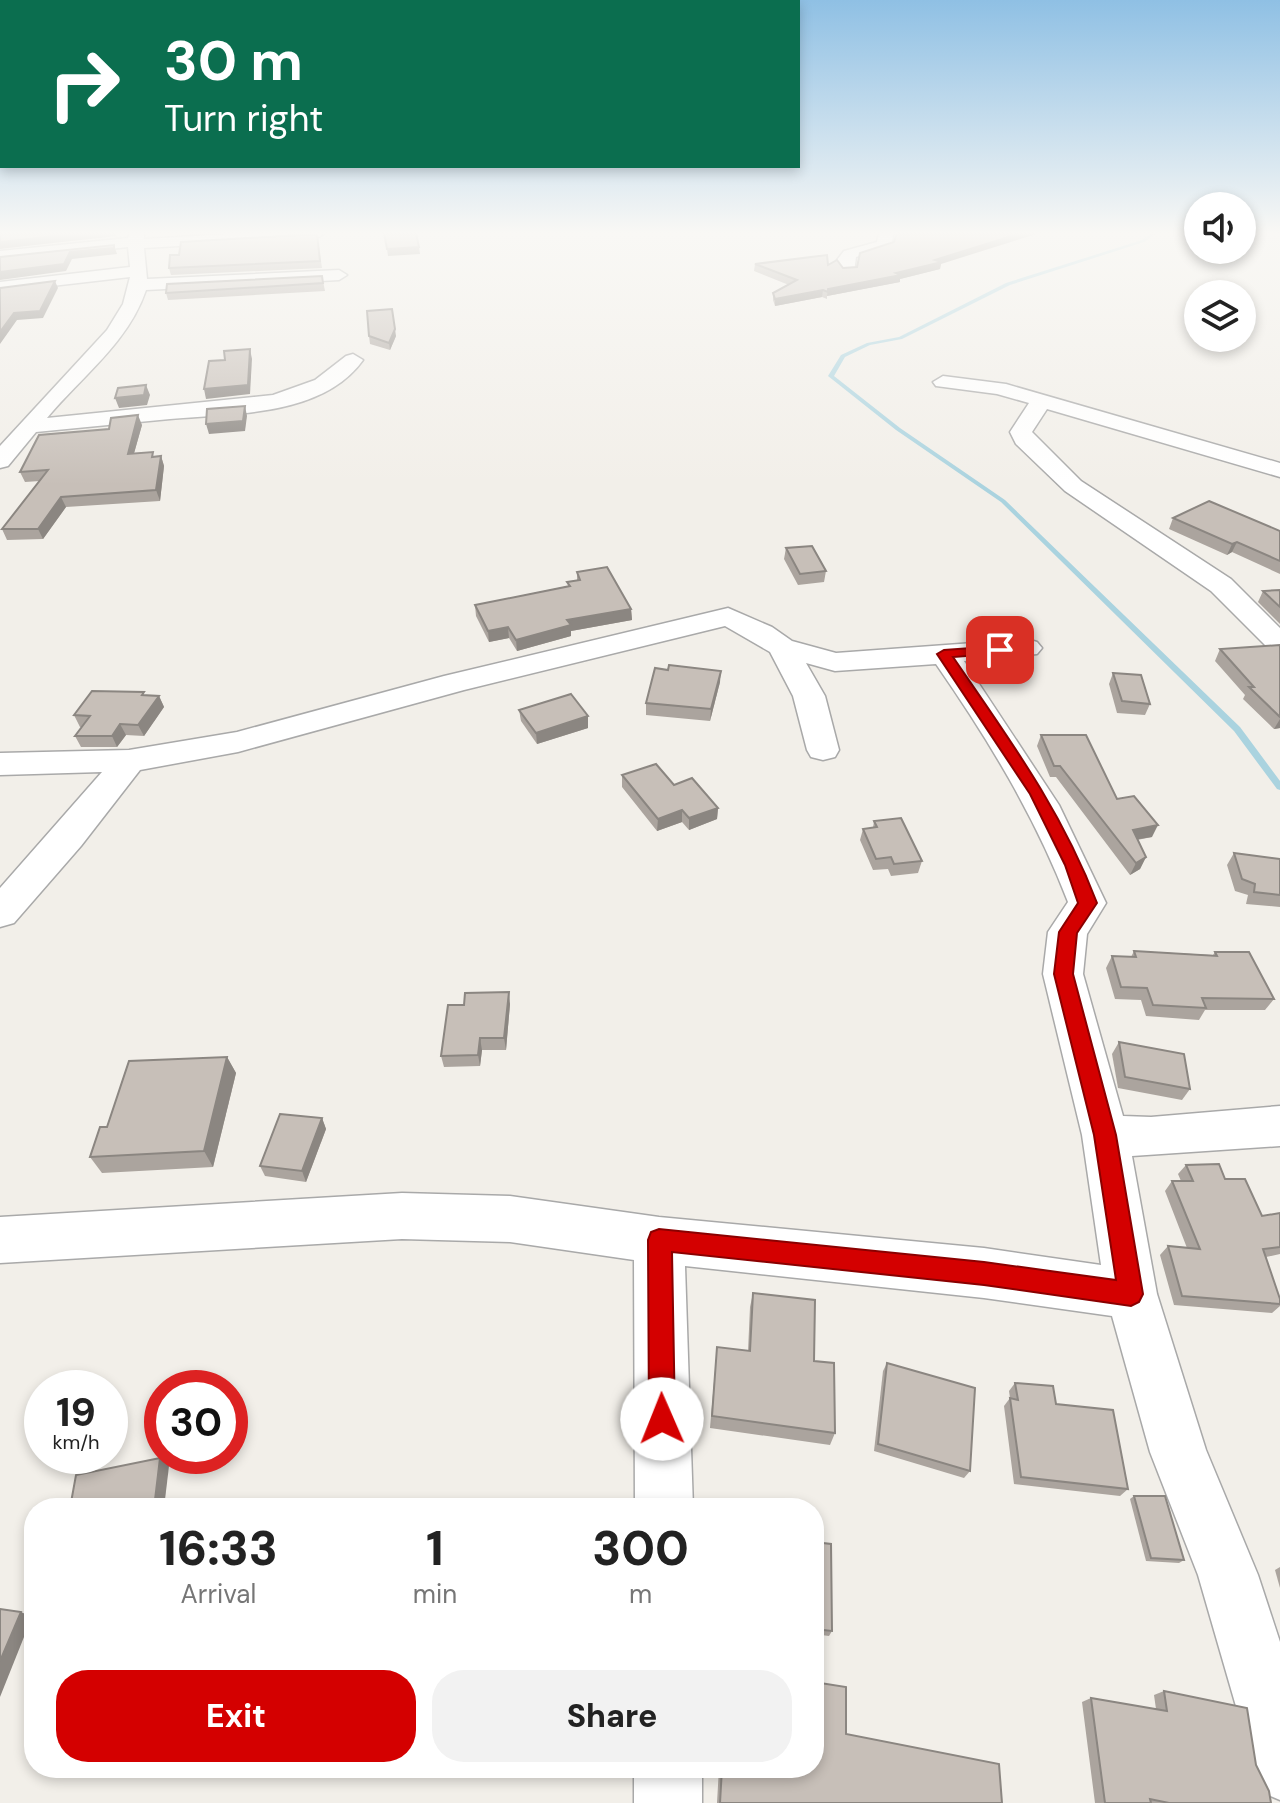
<!DOCTYPE html>
<html lang="en">
<head>
<meta charset="utf-8">
<style>
  body { margin:0; font-family:"DM Sans",sans-serif; background:#f2f2f2; color:#222; height:100vh; display:flex; flex-direction:column; font-size:30px; white-space:nowrap }
  * { box-sizing:border-box; margin:0 }
  p { font-size:26px; color:#767676 }
  .icon { flex:none; width:44px; height:44px; fill:none; stroke:currentColor; stroke-width:2; stroke-linecap:round; stroke-linejoin:round }
  .map { position:relative; flex:1; overflow:hidden }
  .sheet { position:absolute; left:24px; top:1498px; width:800px; height:280px; display:flex; flex-direction:column; background:#fff; border-radius:32px; box-shadow:0 4px 12px #0003 }
  .sheet>* { flex:none }
  .hud { position:absolute; left:0px; top:0px; width:800px; height:168px; box-shadow:0 4px 12px #0003; background:#0b6e4f; color:#fff; overflow:hidden }
  .fabs { position:absolute; left:1184px; top:192px; display:grid; gap:16px }
  .fabs a { display:grid; place-items:center; width:72px; height:72px; border-radius:50%; background:#fff; box-shadow:0 4px 12px #0003; font-size:40px }
  .speed { position:absolute; left:24px; top:1370px; display:flex; gap:16px; font-size:40px; font-weight:700; text-align:center }
  .speed>* { display:grid; place-content:center; width:104px; height:104px; border-radius:50%; background:#fff; box-shadow:0 4px 12px #0003; line-height:1 }
  .speed small { font-size:20px; font-weight:400 }
  .speed .limit { border:12px solid #d22; background:#fff; color:#111 }
  .pin { position:absolute; display:grid; place-items:center; width:68px; height:68px; color:#fff; margin:-34px; border-radius:16px; box-shadow:0 4px 12px #0006 }
  .me { position:absolute; width:88px; margin:-44px; rotate:359deg; stroke-linejoin:round; filter:drop-shadow(0 0 6px #0008) }
  .turn { display:flex; align-items:center; gap:28px; height:168px; padding:0 32px; font-size:36px }
  .turn .icon { width:104px; height:104px; stroke-width:2.5 }
  .turn b { display:block; font-size:56px; line-height:68px }
  .eta { display:flex; justify-content:space-evenly; align-items:center; height:136px; text-align:center }
  .eta b { font-size:48px; font-weight:800; line-height:56px }
  .button { display:flex; gap:16px; margin-top:auto; padding:16px 32px }
  .button a { flex:1; height:92px; border-radius:32px; background:#d40000; color:#fff; font-size:32px; font-weight:800; line-height:92px; text-align:center }
  .button a+a { background:#f2f2f2; color:#222 }
  .map>svg:first-child { display:block }
  .lines { fill:none; stroke-linecap:round; stroke-linejoin:round }
  .stream { fill:#aad3df; fill-rule:evenodd }
  .street-casing { stroke:#a9a9a9; stroke-width:3 }
  .street { fill:#fff; fill-rule:evenodd }
  .wall { fill:#aba49e }
  .shaded-wall { fill:#8b8681 }
  .building { fill:#c7bfb8; stroke:#8b8681; stroke-width:2 }
  .route { fill:#d40000; stroke:#8a0000; stroke-width:2 }
</style>
</head>
<body>
<div class="map">
<svg width="1280" height="1803" viewBox="0 0 1280 1803">
  <rect width="100%" height="100%" fill="#f2efe9"/>
  <g class="lines">
    <path class="stream" d="M1152,233H1156L1144,242L1010,285L902,339L870,345L845,357L834,376L900,428L1005,500L1240,727L1280,781V790L1277,789L1234,731L1001,502L896,430L828,376L841,355L867,343L899,337L1006,283L1142,240Z"/>
    <g class="street-casing">
      <g id="street">
        <path d="M130,233H144V239L246,233H325L317,238L144,248L147,279L339,270L347,275L339,280L146,290C128,343 82,376 47,418L273,395L315,380L346,356L353,354L363,360C322,417 233,413 170,419C125,423 80,428 36,432L8,466L0,468V446L107,330L123,304L130,277L0,292V282L130,267L128,247L0,261V251L128,238Z"/>
        <path d="M879,233H893L892,246L856,257L854,272H842L837,260L844,251L877,242Z"/>
        <path d="M943,376L1006,384L1280,463V477L1047,409L1032,432L1081,481L1231,579L1280,628V653L1270,650L1211,591L1065,491L1016,444L1010,432L1029,403L997,394L936,386L933,382Z"/>
        <path d="M728,608L772,627L792,641L836,653L1027,639L1037,642L1042,648L1037,654L964,661L1059,805L1106,903L1087,934L1083,974L1123,1116L1151,1117L1280,1106V1146L1132,1156L1157,1294L1206,1450L1258,1575L1280,1642V1800L1256,1790L1246,1766L1242,1727L1198,1575L1150,1452L1112,1316L984,1298L685,1266L693,1508H635L634,1260L510,1242L402,1239L0,1263V1217L402,1193L510,1196L659,1217L984,1248L1101,1265L1082,1135L1043,974L1048,932L1068,902C1035,816 988,739 936,664L835,671L806,663L825,696L839,750L835,757L823,760L811,757L807,750L793,696L770,652L725,626L464,690L238,752L140,770L81,846L14,923L0,927V888L102,772L0,775V753L129,750L237,732L444,676Z"/>
        <rect x="634" y="1768" width="68" height="35"/>
      </g>
    </g>
    <use href="#street" class="street"/>
  </g>
  <g class="wall">
    <path d="M317,234L322,268L171,275L169,268Z"/>
    <path d="M894,242L941,264L940,269L900,279V282L827,296V299L822,297L775,306L773,300V293L789,285L754,271L755,264L828,265L843,268L857,267Z"/>
    <path d="M322,276L325,291L168,300L166,293Z"/>
    <path d="M369,336H396L390,350L370,344Z"/>
    <path d="M142,425L134,453L155,457L161,456L164,466L160,501L66,507L43,539L7,540L2,529L40,481L25,482L20,472L109,429Z"/>
    <path d="M1173,518L1280,531V574L1232,552L1227,555L1169,529Z"/>
    <path d="M786,548L826,571L824,582L798,585L784,559Z"/>
    <path d="M577,572L631,609L632,620L571,631V636L517,651L509,638L489,642L476,616L475,605L568,586L567,582L577,580Z"/>
    <path d="M1280,590V624L1258,602L1263,591Z"/>
    <path d="M1280,645V728L1274,729L1243,699L1245,695L1215,661L1220,649Z"/>
    <path d="M1113,673L1150,704L1145,715L1117,713L1109,684Z"/>
    <path d="M720,682L710,721L646,715V703Z"/>
    <path d="M145,695L159,696L164,707L144,736L126,735L117,747H81L75,736L82,727H80L74,715Z"/>
    <path d="M519,710L588,728L537,744L521,721Z"/>
    <path d="M1041,735L1117,799L1152,837L1137,840L1146,857L1140,869L1130,875L1056,777H1050L1037,746Z"/>
    <path d="M622,775L674,785L718,808L717,819L689,830L682,822L657,831L622,787Z"/>
    <path d="M874,821L922,861L918,873L891,876L888,869L873,870L860,840L863,829L873,828Z"/>
    <path d="M1234,853L1280,859V907L1246,904L1248,895L1235,891L1227,865Z"/>
    <path d="M1134,951L1213,955L1215,952L1274,999L1265,1010H1205L1199,1020L1146,1016L1141,1000L1115,999L1106,968L1112,956L1131,957Z"/>
    <path d="M510,1004L506,1050H482L480,1066L444,1067L441,1056Z"/>
    <path d="M1119,1042L1190,1089L1182,1100L1118,1088L1112,1054Z"/>
    <path d="M227,1057L236,1073L213,1167L102,1173L90,1157Z"/>
    <path d="M322,1118L326,1129L306,1182L265,1176L260,1166Z"/>
    <path d="M1186,1165L1225,1179L1262,1216L1280,1213V1254L1266,1257L1280,1299V1306L1272,1313L1174,1305L1160,1255L1168,1246L1187,1248L1165,1191L1172,1181H1181L1178,1174Z"/>
    <path d="M753,1293L814,1361L835,1433L830,1445L710,1428L717,1347L748,1351L750,1307Z"/>
    <path d="M887,1363L970,1471L964,1478L874,1451L883,1371Z"/>
    <path d="M1015,1383L1056,1404L1128,1489L1120,1496L1014,1484L1004,1406L1010,1398L1009,1391Z"/>
    <path d="M1134,1496L1184,1560L1179,1563L1146,1561L1130,1499Z"/>
    <path d="M814,1542L832,1631L829,1636L814,1634Z"/>
    <path d="M1280,1567V1588L1275,1570Z"/>
    <path d="M1164,1691L1256,1765L1271,1803H1095L1082,1702L1091,1698L1156,1709L1154,1695Z"/>
    <path d="M846,1734L1002,1803H717L719,1768H814Z"/>
  </g>
  <g class="shaded-wall">
    <path d="M86,233H116V236L0,249V242Z"/>
    <path d="M1021,233H1039L941,264L940,269L900,279V282L827,296L828,289L896,273Z"/>
    <path d="M114,245L117,254L72,259L66,271L0,280V272L70,252Z"/>
    <path d="M419,247L420,254L388,256L387,249Z"/>
    <path d="M55,281L58,288L43,318L17,320L0,344V332L14,313Z"/>
    <path d="M823,290L822,297L775,306V299Z"/>
    <path d="M392,309L396,336L390,350L389,343Z"/>
    <path d="M250,349L252,359L250,394L206,399L204,389Z"/>
    <path d="M146,385L150,395L147,405L119,408L115,398Z"/>
    <path d="M245,406L247,416L245,431L209,434L206,424Z"/>
    <path d="M138,415L142,425L131,464L128,454Z"/>
    <path d="M161,456L164,466L160,501L156,490Z"/>
    <path d="M61,497L66,507L43,539L38,529Z"/>
    <path d="M1237,542L1232,552L1227,555L1232,544Z"/>
    <path d="M631,609L632,620L571,631V636L517,651L516,640L567,620Z"/>
    <path d="M508,627L509,638L489,642L488,631Z"/>
    <path d="M721,671L720,682L710,721L711,709Z"/>
    <path d="M159,696L164,707L144,736L138,725Z"/>
    <path d="M588,716V728L537,744L536,733Z"/>
    <path d="M1280,719V728L1274,729Z"/>
    <path d="M120,724L126,735L117,747L112,736Z"/>
    <path d="M718,808L717,819L689,830V818Z"/>
    <path d="M682,810V822L657,831L658,819Z"/>
    <path d="M1158,825L1152,837L1127,841L1133,830Z"/>
    <path d="M1146,857L1140,869L1130,875L1136,863Z"/>
    <path d="M509,992L510,1004L506,1050L504,1038Z"/>
    <path d="M480,1038L482,1050L480,1066L478,1055Z"/>
    <path d="M227,1057L236,1073L213,1167L204,1151Z"/>
    <path d="M322,1118L326,1129L306,1182L302,1171Z"/>
    <path d="M160,1458L169,1466L164,1508H154Z"/>
    <path d="M21,1612L32,1617L0,1697V1661Z"/>
  </g>
  <g class="building">
    <path d="M0,233H86L0,242Z"/>
    <path d="M384,233H416L419,247L387,249Z"/>
    <path d="M897,233H1021L935,260L942,262L896,273L901,275L828,289V292L823,290L775,299L773,293L797,280L755,264L827,255L828,265L837,260L843,268L857,267L860,253L894,242Z"/>
    <path d="M317,234L320,261L169,268L170,255H179L181,242Z"/>
    <path d="M114,245V248L70,252L64,264L0,272V257Z"/>
    <path d="M322,276L323,283L166,293L167,284Z"/>
    <path d="M55,281L40,311L14,313L0,332V288Z"/>
    <path d="M392,309L395,329L389,343L369,336L367,311Z"/>
    <path d="M250,349L248,385L204,389L209,361L225,360L224,351Z"/>
    <path d="M146,385L144,395L115,398L118,388Z"/>
    <path d="M245,406L243,421L206,424L207,409Z"/>
    <path d="M138,415L128,454L153,452L152,457L161,456L156,490L61,497L38,529H2L48,470L20,472L39,435L109,429L111,418Z"/>
    <path d="M1209,501L1280,531V561L1237,542L1232,544L1173,518Z"/>
    <path d="M812,546L826,571L800,574L786,548Z"/>
    <path d="M607,567L631,609L567,620L571,625L516,640L508,627L488,631L475,605L570,586L567,582L580,580L577,572Z"/>
    <path d="M1280,590V607L1263,591Z"/>
    <path d="M1280,645V717L1249,687H1254L1220,649Z"/>
    <path d="M669,665L721,671L711,709L646,703L655,668L668,670Z"/>
    <path d="M1113,673L1141,675L1150,704L1122,701Z"/>
    <path d="M92,691L144,692L142,695L159,696L138,725L120,724L112,736H75L90,716L74,715Z"/>
    <path d="M571,694L588,716L536,733L519,710Z"/>
    <path d="M1041,735H1086L1117,799L1134,796L1158,825L1133,830L1146,857L1136,863L1060,766H1054Z"/>
    <path d="M656,764L674,785L692,778L718,808L689,818L682,810L658,819L622,775Z"/>
    <path d="M901,818L922,861L894,864L891,857L876,859L863,829L877,827L874,821Z"/>
    <path d="M1234,853L1280,859V895L1254,892L1255,884L1242,879Z"/>
    <path d="M1134,951L1217,956L1215,952H1249L1274,999L1202,998L1206,1008L1153,1005L1147,988L1121,987L1112,956L1136,957Z"/>
    <path d="M509,992L504,1038H480L478,1055L441,1056L448,1005H464L465,993Z"/>
    <path d="M1119,1042L1184,1054L1190,1089L1125,1077Z"/>
    <path d="M227,1057L204,1151L90,1157L100,1127H107L129,1061Z"/>
    <path d="M280,1114L322,1118L302,1171L260,1166Z"/>
    <path d="M1219,1164L1225,1179H1245L1262,1216L1280,1213V1247L1263,1249L1280,1299V1304L1182,1296L1168,1246L1200,1249L1172,1181H1193L1186,1165Z"/>
    <path d="M753,1293L815,1300L814,1361L834,1363L835,1433L712,1416L717,1347L750,1351Z"/>
    <path d="M887,1363L975,1388L970,1471L878,1444Z"/>
    <path d="M1015,1383L1053,1386L1056,1404L1113,1410L1128,1489L1021,1477L1010,1398L1018,1400Z"/>
    <path d="M160,1458L154,1508H70L76,1475Z"/>
    <path d="M1134,1496H1165L1184,1560L1151,1558Z"/>
    <path d="M814,1542L831,1544L832,1631L814,1629Z"/>
    <path d="M0,1609L21,1612L0,1661Z"/>
    <path d="M814,1682L846,1687V1734L999,1764L1002,1803H720L722,1768H814Z"/>
    <path d="M1164,1691L1247,1708L1256,1765L1269,1791L1271,1803H1169L1150,1799L1151,1803H1105L1091,1698L1167,1711Z"/>
  </g>
  <linearGradient id="sky" x2="0" y2="1"><stop stop-color="#8fc0e4"/><stop offset="0.48" stop-color="#f9f8f5"/><stop offset="1" stop-color="#f9f8f5" stop-opacity="0"/></linearGradient>
  <rect width="1280" height="485" fill="url(#sky)"/>
  <path class="route" d="M1000,646L1005,647V653L953,657C1009,739 1061,809 1097,903L1077,933L1073,974L1116,1135L1143,1294L1139,1302L1131,1306L984,1285L672,1252L675,1419L672,1428L662,1432L653,1428L649,1419L648,1240L651,1232L659,1229L984,1262L1116,1280L1094,1135L1054,974L1059,932L1078,903L1065,865L1030,794L937,654L944,650Z"/>
</svg>
<div class="fabs">
<a><svg class="icon" aria-label="sound" viewBox="0 0 24 24"><path d="M4 9h4l5-4v14l-5-4H4zM17 9q2 3 0 6"/></svg></a>
<a><svg class="icon" aria-label="layers" viewBox="0 0 24 24"><path d="M12 4l9 5-9 5-9-5zM3 14l9 5 9-5"/></svg></a>
</div>
<div class="speed"><div>19<small>km/h</small></div><div class="limit">30</div></div>
<div class="pin" style="left:1000px;top:650px;background:#d93025"><svg class="icon" aria-label="arrive" viewBox="0 0 24 24"><path d="M6 21V4h12l-3 4 3 4H6"/></svg></div>
<svg class="me" style="left:662px;top:1419px" viewBox="-20 -20 40 40"><circle r="19" fill="#fff"/><path d="M0-13L10 11 0 6-10 11z" fill="#d40000"/></svg>
<div class="hud">
<div class="turn"><svg class="icon" aria-label="right" viewBox="0 0 24 24"><path d="M7 20v-9h11M14 6l5 5-5 5"/></svg><div><b>30 m</b>Turn right</div></div>
</div>
<section class="sheet">
<div class="eta">
<div><b>16:33</b><p>Arrival</p></div>
<div><b>1</b><p>min</p></div>
<div><b>300</b><p>m</p></div>
</div>
<div class="button"><a>Exit</a><a>Share</a></div>
</section>
</div>
</body>
</html>
